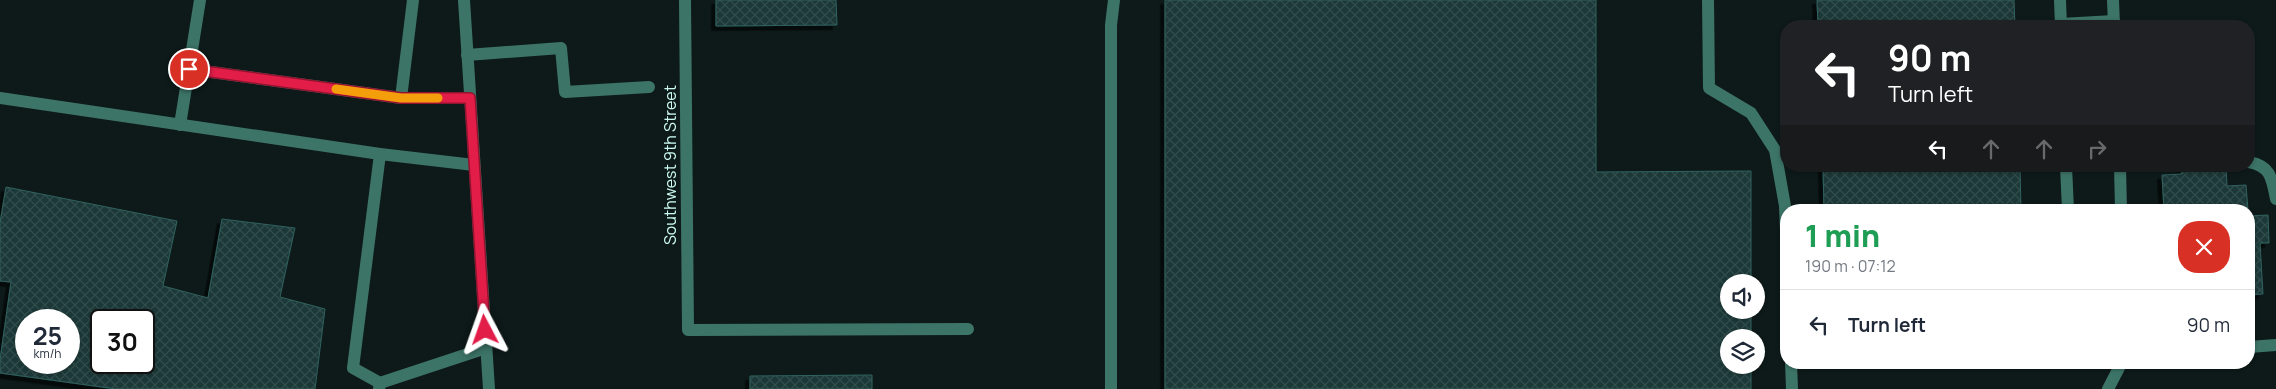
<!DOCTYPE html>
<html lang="en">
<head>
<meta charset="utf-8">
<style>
  body { margin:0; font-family:Manrope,sans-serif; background:#f6f6f7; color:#1f2937; height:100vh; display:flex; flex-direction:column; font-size:19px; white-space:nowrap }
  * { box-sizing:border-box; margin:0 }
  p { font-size:16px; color:#747a83 }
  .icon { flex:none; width:28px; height:28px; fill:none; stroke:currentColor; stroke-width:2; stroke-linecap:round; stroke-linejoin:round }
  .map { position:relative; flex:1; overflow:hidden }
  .side { position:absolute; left:1780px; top:204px; width:475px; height:165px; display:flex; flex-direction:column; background:#fff; border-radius:20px; box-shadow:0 1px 4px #0004 }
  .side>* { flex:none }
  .banner { position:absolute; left:1780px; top:20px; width:475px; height:152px; border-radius:20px; box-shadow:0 1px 4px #0004; background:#202124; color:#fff; overflow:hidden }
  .buttons { position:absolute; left:1720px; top:274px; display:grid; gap:10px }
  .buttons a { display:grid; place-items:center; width:45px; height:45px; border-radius:50%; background:#fff; box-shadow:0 1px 4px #0004; font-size:25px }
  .speed { position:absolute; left:15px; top:309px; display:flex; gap:10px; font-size:25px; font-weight:700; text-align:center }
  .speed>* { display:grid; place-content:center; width:65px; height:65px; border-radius:50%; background:#fff; box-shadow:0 1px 4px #0004; line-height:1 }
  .speed small { font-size:12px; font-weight:400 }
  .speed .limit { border:2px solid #111; border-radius:8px; background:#fff; color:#111 }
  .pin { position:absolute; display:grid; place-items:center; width:42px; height:42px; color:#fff; margin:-21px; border:2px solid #fff; border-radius:50%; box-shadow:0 1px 5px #0007 }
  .me { position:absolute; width:55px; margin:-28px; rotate:356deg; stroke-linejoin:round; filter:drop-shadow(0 0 4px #0008) }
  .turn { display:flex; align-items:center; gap:18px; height:105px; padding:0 25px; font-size:22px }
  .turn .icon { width:65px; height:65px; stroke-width:2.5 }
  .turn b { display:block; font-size:35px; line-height:42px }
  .lanes { display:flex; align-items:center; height:48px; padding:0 25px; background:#0003; justify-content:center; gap:25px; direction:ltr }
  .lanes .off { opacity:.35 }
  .round { display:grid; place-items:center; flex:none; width:52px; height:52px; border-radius:20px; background:#f6f6f7 }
  .headline { display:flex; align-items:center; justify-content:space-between; height:85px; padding:0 25px }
  h1 { font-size:30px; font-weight:800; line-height:38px; color:#1e9e55 }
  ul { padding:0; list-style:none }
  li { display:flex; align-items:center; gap:15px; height:70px; padding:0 25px; border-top:1px solid #e0e1e3 }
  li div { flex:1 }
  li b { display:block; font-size:19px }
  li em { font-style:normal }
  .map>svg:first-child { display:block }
  .building { fill:url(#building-cross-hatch); stroke:#30625f; fill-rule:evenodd; filter:url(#shadow) }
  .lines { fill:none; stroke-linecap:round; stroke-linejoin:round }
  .minor { stroke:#3d7468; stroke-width:12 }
  .route-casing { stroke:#92132f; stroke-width:12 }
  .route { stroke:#e11d48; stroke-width:9 }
  .slow { stroke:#f59e0b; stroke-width:9 }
  .labels { text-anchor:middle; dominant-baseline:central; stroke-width:4.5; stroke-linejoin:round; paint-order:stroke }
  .street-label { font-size:16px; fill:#ccf9f2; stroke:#0d1a19 }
</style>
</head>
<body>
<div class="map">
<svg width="2276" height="389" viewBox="0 0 2276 389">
  <defs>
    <pattern id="building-cross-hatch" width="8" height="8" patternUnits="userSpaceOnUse" patternTransform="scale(1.25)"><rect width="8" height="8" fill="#1b3937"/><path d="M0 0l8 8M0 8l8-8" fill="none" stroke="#304d4b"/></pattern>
    <filter id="shadow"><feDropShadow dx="-4.5" dy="4.5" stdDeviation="0" flood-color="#0009"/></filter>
  </defs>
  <rect width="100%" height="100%" fill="#0d1a19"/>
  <g class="building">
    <path d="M716,0H836L837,25L716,26Z"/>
    <path d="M1165,0H1596V172L1751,171V282H1729V310H1751V338H1729V365H1751V389H1165Z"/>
    <path d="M1817,0H2014L2015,26H1818Z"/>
    <path d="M1823,166H2020L2021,210H1824Z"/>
    <path d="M2226,166L2227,186L2246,185L2248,210H2164L2162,175L2182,174L2181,167Z"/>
    <path d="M6,187L177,221L163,286L208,298L222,219L295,228L280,297L325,309L315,389H116L0,373V360L11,282L0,281V223ZM26,320H69V362H26ZM101,320H144V362H101Z"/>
    <path d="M2268,215L2269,243H2260L2263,294L2249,295V216Z"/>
    <path d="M872,375V389H750V376Z"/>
  </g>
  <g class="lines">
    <g class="minor">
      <path d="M464,0L489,389"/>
      <path d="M685,0L688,330L968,329"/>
      <path d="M1708,0L1709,88L1751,113L1775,150L1785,206L1786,231"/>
      <path d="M2060,0L2061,26"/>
      <path d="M2113,0L2114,26"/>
      <path d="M2061,24L2114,21"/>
      <path d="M467,55L561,48L565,92L649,87"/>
      <path d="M189,69L401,98H470"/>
      <path d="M0,98L380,154L474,165"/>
      <path d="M401,98L413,0"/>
      <path d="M180,125L200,0"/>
      <path d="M2249,162C2271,166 2272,179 2276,199"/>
      <path d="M2066,166L2068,210"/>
      <path d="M2120,166L2121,210"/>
      <path d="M2249,347L2276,345"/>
      <path d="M1791,362L1792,389"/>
      <path d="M380,383L353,368L380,154"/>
      <path d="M379,389L380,383L486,348"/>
      <path d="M1111,389V25L1114,0"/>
      <path d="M2108,389L2122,362"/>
    </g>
  </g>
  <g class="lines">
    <g class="route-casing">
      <path id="route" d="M189,69L401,98H470L485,330"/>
    </g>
    <use href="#route" class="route"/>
    <path class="slow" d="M336,89L401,98H438"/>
  </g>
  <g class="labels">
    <g class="street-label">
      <text transform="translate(670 165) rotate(-90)">Southwest 9th Street</text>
    </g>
  </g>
</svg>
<div class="buttons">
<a><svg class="icon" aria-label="sound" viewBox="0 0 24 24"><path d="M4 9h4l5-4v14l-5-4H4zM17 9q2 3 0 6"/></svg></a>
<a><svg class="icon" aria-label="layers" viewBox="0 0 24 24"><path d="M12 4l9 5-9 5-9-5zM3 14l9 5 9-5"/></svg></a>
</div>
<div class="speed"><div>25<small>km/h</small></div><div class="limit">30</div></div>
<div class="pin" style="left:189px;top:69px;background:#d93025"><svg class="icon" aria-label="arrive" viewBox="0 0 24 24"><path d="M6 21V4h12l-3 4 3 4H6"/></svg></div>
<svg class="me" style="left:485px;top:330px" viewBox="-20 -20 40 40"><path d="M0-17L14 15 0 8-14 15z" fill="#e11d48" stroke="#fff" stroke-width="4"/></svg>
<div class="banner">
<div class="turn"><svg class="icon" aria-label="left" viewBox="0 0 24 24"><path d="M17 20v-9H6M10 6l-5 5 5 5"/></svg><div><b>90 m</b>Turn left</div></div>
<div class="lanes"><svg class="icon" aria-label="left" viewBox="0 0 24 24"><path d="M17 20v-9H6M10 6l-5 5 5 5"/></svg><svg class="icon off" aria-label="ahead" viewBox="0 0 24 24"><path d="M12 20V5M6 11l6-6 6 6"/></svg><svg class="icon off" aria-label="ahead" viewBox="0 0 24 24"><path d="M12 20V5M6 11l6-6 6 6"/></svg><svg class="icon off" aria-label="right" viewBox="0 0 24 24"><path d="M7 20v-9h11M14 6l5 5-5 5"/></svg></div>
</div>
<section class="side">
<div class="headline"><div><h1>1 min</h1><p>190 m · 07:12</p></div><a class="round" style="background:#d93025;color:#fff"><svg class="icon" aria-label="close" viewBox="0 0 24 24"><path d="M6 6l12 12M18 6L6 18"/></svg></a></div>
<ul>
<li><svg class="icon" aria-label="left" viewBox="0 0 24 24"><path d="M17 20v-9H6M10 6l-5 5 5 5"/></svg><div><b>Turn left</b></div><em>90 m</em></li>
</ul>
</section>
</div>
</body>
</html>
